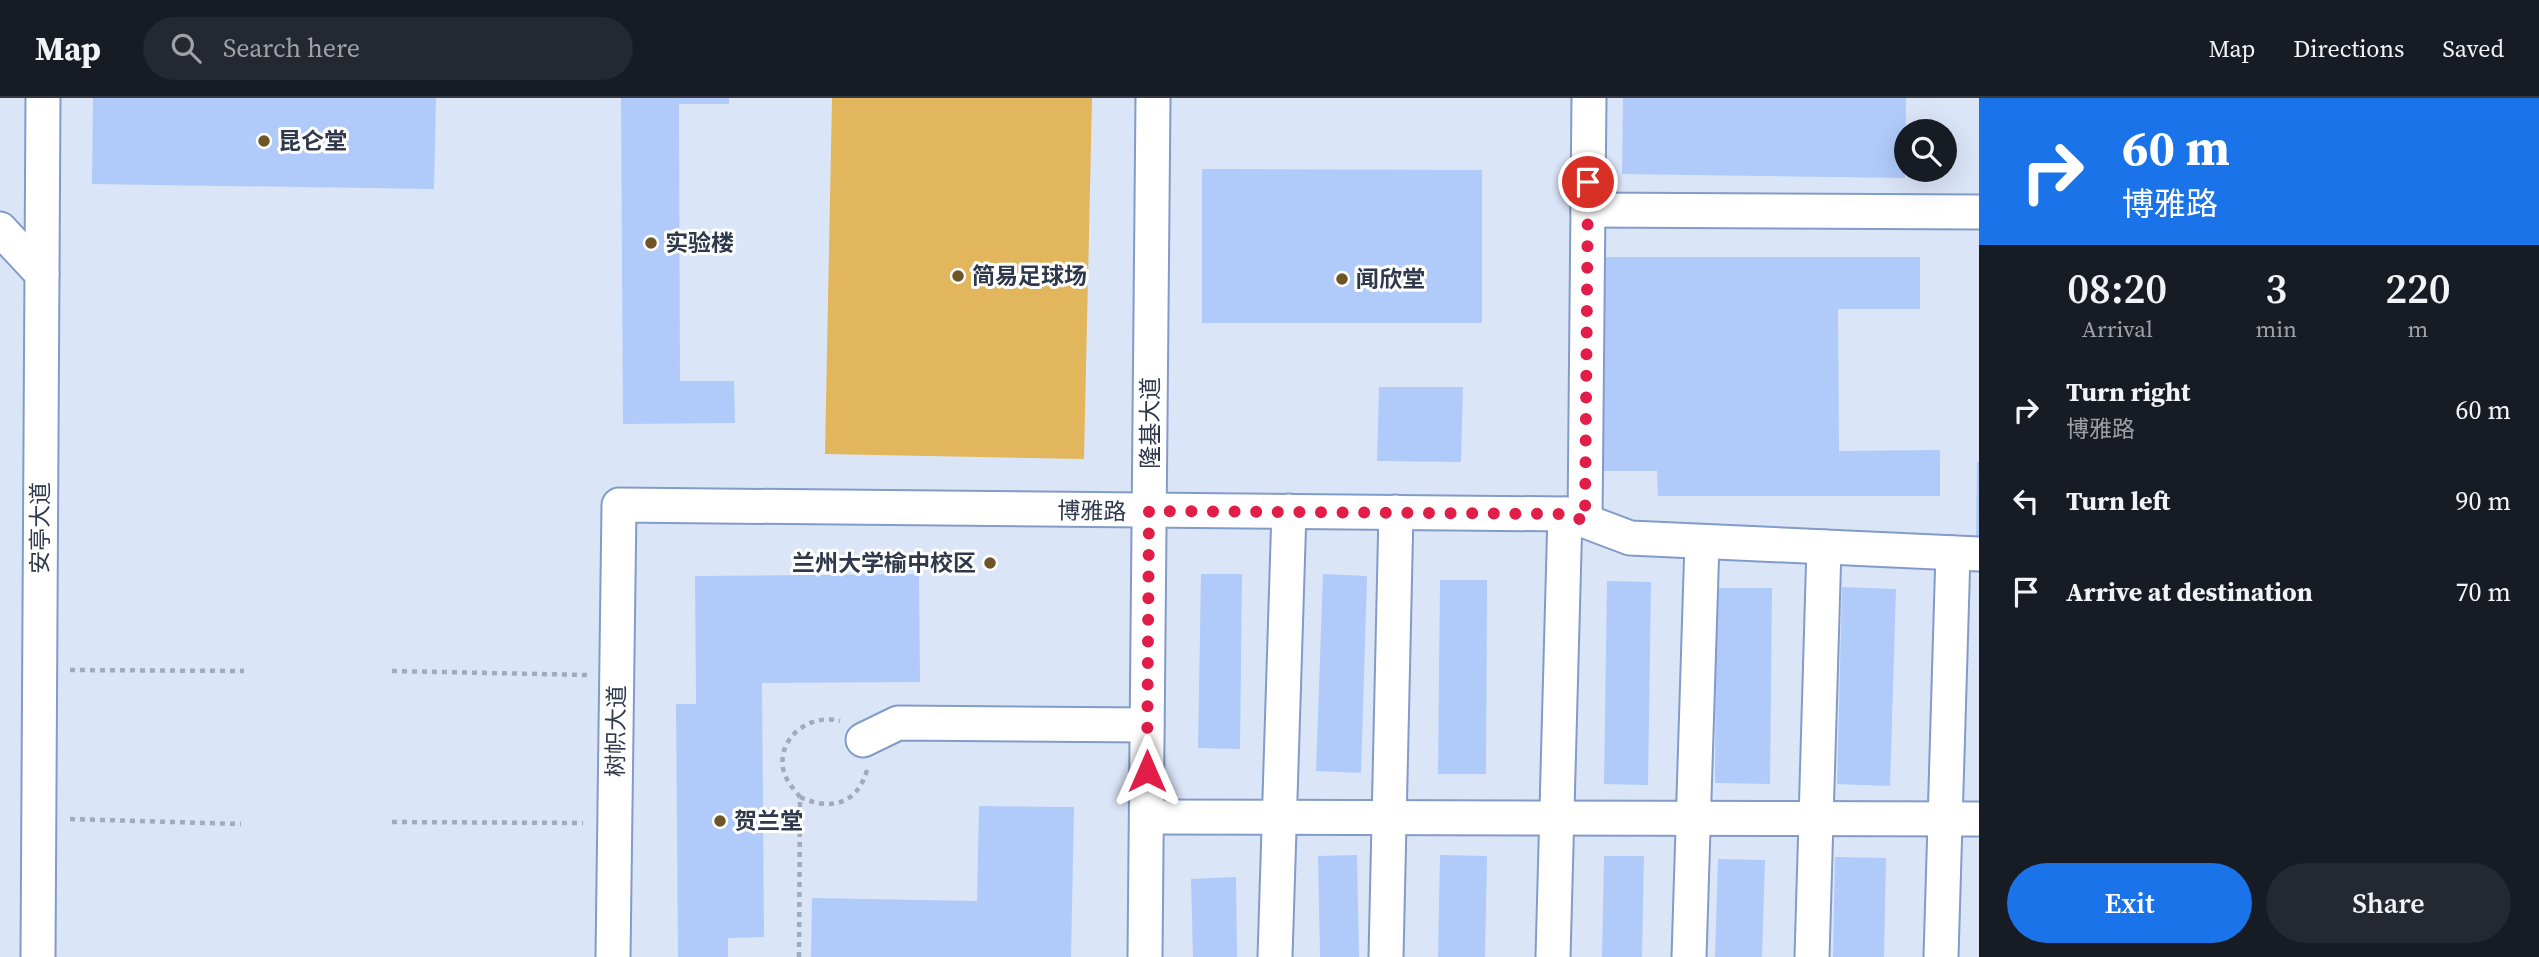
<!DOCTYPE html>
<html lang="en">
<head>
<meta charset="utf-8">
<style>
  body { margin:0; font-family:"Source Serif 4","Noto Sans SC",serif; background:#242831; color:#f1f3f6; height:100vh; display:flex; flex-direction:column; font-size:26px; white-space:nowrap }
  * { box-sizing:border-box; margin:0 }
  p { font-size:23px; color:#9ea1a6 }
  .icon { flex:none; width:38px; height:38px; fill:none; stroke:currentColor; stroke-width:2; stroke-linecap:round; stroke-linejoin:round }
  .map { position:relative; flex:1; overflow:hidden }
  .sheet { display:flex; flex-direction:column; background:#171b24; width:560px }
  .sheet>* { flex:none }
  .top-card { background:#1a73e8; color:#fff; overflow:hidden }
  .fabs { position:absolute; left:1894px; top:21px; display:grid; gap:14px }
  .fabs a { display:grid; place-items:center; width:63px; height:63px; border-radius:50%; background:#171b24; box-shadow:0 7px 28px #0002; font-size:35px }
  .pin { position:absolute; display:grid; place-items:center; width:60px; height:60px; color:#fff; margin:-30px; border:4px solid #fff; border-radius:50%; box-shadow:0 2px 7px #0007 }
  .me { position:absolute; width:77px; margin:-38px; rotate:0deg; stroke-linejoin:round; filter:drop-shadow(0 0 5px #0008) }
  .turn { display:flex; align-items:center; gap:24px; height:147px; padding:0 28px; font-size:32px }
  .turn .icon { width:91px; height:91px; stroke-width:2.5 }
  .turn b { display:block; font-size:49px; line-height:60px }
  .eta { display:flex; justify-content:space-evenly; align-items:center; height:119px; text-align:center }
  .eta b { font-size:42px; font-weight:600; line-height:49px }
  .action { display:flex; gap:14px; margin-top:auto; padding:14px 28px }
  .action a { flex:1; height:80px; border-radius:42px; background:#1a73e8; color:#fff; font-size:28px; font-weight:600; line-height:80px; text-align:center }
  .action a+a { background:#242831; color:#f1f3f6 }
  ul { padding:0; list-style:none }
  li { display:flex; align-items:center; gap:21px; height:91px; padding:0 28px }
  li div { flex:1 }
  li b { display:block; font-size:26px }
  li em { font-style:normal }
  header { display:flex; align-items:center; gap:42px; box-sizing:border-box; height:98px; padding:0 35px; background:#171b24; border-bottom:2px solid #363941 }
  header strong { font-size:33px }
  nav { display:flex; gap:38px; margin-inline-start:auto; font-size:24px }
  .search { width:490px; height:63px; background:#242831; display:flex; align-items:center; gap:18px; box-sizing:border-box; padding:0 24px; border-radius:38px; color:#9ea1a6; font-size:26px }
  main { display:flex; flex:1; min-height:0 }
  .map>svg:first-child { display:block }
  .grass { fill:#e2b65d }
  .building { fill:#b0cafa }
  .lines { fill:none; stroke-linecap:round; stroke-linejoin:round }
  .minor-casing { stroke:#839bc7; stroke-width:37 }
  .path { stroke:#a1abbd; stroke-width:4.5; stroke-dasharray:5 5; stroke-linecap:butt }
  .minor { stroke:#fff; stroke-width:33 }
  .route { stroke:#e11d48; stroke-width:12; stroke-dasharray:0 21.6 }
  .poi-dot { fill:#6d5526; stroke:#fff; stroke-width:2.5 }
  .labels { text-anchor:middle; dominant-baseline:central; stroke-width:6; stroke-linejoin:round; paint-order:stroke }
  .poi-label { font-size:23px; font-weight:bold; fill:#2f394b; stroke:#fff; text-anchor:start }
  .street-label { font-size:23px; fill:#2f394b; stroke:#fff }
</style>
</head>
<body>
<header>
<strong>Map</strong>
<div class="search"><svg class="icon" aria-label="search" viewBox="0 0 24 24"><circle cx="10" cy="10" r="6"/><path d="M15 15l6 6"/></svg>Search here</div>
<nav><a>Map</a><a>Directions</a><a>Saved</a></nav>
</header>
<main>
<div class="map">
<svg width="1979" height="859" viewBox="0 0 1979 859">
  <rect width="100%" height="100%" fill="#dbe5f8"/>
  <path class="grass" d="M832,0H1092L1084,361L825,356Z"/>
  <g class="building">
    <path d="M93,0H436L434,91L92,86Z"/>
    <path d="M621,0H729V6H679L680,283H734L735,325L623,326Z"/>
    <path d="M1623,0H1906L1905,80L1622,76Z"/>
    <path d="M1202,71L1482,72V225H1202Z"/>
    <path d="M1603,159H1920V211H1838L1839,353L1940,352V398H1658L1657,373H1604Z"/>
    <path d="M1379,289H1463L1461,364L1377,363Z"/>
    <path d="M1977,364H1979V441H1976Z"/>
    <path d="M919,476L920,584L762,585L764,839L728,840V859H678L676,606H696L695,478Z"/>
    <path d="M1201,476H1242L1240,651L1198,650Z"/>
    <path d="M1323,476L1367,478L1361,675L1316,673Z"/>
    <path d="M1440,482H1487L1486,676H1438Z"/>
    <path d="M1607,483L1651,484L1648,687L1604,686Z"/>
    <path d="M1842,489L1896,491L1890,688L1837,686Z"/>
    <path d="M1716,490H1772L1770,686L1715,685Z"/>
    <path d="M979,708L1074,709L1071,859H811L812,800L977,803Z"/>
    <path d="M1357,757L1359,859H1320L1318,758Z"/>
    <path d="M1440,757L1487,758L1485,859H1438Z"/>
    <path d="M1604,758H1644L1642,859H1602Z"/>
    <path d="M1835,759L1886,760L1884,859H1833Z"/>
    <path d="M1718,761L1765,762L1762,859H1715Z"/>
    <path d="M1236,779L1237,859H1193L1191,781Z"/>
  </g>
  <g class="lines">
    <g class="minor-casing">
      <g id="minor">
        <path d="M1588,112L1979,114"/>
        <path d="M0,131L42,176"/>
        <path d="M1585,423L1630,440L1979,456"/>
        <path d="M863,642L898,625L1147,627"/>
        <path d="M1147,719L1979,721"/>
        <path d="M38,859L43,0"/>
        <path d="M613,859L619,407L1565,416L1585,423L1589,0"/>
        <path d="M1145,859L1153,0"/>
        <path d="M1275,859L1289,413"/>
        <path d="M1386,859L1396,414"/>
        <path d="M1553,859L1565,416"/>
        <path d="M1689,859L1702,444"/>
        <path d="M1812,859L1824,449"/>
        <path d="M1941,859L1953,455"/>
      </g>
    </g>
    <g class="path">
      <path d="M70,572L244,573"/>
      <path d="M392,573L588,577"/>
      <path d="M800,699C830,713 857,707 867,672"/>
      <path d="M70,721L241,726"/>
      <path d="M392,724L583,725"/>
      <path d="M799,859L800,699C793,690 785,682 783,670C778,639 810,615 840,623"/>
    </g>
    <use href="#minor" class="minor"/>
  </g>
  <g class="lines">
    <path class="route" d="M1147,673L1149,413L1565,416L1585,423L1588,84"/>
  </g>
  <g class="poi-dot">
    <circle cx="264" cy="43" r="7"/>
    <circle cx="651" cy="145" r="7"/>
    <circle cx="958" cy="178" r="7"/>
    <circle cx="1342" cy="181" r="7"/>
    <circle cx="990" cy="465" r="7"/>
    <circle cx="720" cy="723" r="7"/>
  </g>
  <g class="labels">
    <g class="poi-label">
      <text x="278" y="43">昆仑堂</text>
      <text x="665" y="145">实验楼</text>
      <text x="972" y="178">简易足球场</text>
      <text x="1356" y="181">闻欣堂</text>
      <text x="976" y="465" text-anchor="end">兰州大学榆中校区</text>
      <text x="734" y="723">贺兰堂</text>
    </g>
    <g class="street-label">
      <text transform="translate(1150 325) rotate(-90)">隆基大道</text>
      <text transform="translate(1092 413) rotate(1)">博雅路</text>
      <text transform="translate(40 430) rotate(-90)">安亭大道</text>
      <text transform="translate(616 633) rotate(-89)">树帜大道</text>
    </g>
  </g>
</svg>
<div class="fabs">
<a><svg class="icon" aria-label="search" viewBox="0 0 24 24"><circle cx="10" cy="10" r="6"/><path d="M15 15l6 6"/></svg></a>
</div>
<div class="pin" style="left:1588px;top:84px;background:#d93025"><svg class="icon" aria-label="arrive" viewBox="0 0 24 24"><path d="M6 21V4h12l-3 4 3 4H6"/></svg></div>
<svg class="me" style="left:1147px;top:673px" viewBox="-20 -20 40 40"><path d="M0-17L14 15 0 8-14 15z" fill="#e11d48" stroke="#fff" stroke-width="4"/></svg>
</div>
<section class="sheet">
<div class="top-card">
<div class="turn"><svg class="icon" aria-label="right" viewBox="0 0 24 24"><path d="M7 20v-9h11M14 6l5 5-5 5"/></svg><div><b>60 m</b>博雅路</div></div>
</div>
<div class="eta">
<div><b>08:20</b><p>Arrival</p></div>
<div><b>3</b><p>min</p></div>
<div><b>220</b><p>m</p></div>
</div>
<ul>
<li><svg class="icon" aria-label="right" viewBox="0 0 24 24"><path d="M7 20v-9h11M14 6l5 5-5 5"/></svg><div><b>Turn right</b><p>博雅路</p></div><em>60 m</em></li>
<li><svg class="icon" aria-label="left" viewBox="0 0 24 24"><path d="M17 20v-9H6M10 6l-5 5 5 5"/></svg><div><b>Turn left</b></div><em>90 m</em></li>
<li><svg class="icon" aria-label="arrive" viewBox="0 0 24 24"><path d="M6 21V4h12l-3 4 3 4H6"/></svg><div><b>Arrive at destination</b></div><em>70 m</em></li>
</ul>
<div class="action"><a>Exit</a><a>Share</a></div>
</section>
</main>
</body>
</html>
